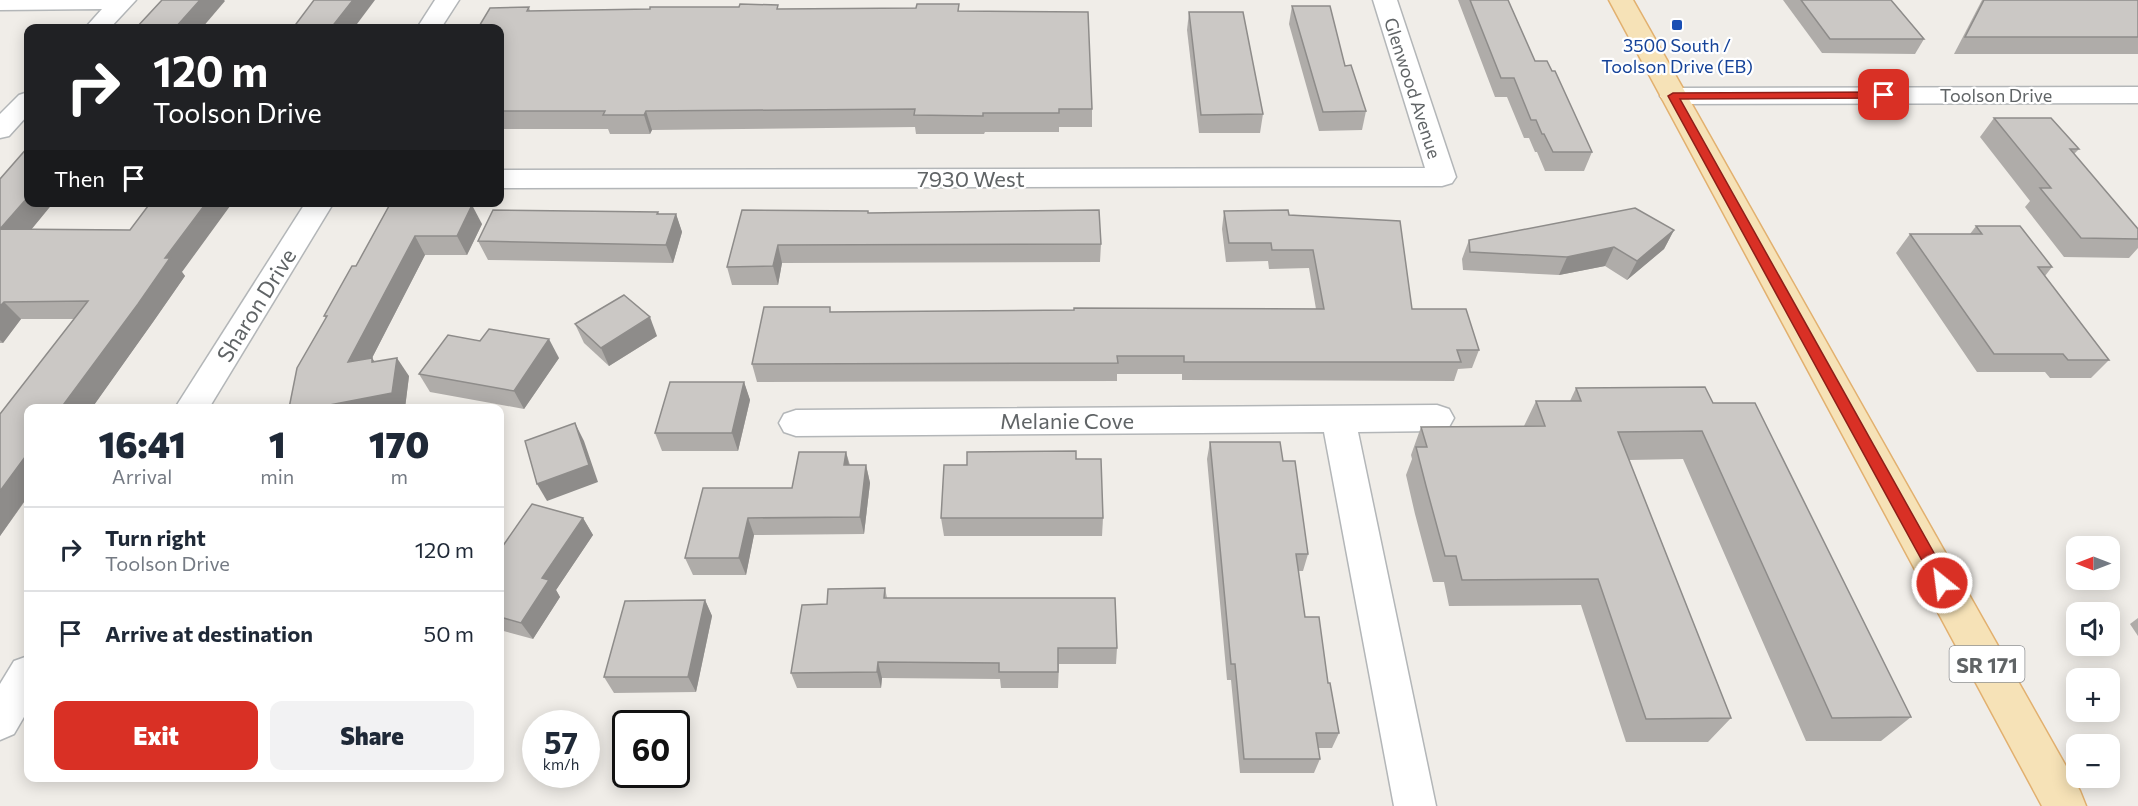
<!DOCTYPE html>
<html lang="en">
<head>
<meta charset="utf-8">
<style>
  body { margin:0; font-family:Commissioner,sans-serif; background:#f2f2f3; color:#1f2937; height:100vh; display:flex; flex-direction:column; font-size:22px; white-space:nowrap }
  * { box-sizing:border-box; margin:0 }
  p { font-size:20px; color:#747a83 }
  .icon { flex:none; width:33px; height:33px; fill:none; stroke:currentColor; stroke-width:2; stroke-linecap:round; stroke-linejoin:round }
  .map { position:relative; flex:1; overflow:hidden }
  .panel { position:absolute; left:24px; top:404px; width:480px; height:378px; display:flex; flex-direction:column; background:#fff; border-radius:12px; box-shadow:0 3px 15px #0003 }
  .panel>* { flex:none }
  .hud { position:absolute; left:24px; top:24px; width:480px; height:183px; border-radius:12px; box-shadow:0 3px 15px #0003; background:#202124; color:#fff; overflow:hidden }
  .needle { width:39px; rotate:270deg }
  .tools { position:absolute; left:2066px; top:536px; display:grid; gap:12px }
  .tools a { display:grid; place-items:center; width:54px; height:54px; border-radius:12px; background:#fff; box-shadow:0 3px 15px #0003; font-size:30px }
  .speed { position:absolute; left:522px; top:710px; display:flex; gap:12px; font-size:30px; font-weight:700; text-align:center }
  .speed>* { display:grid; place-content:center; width:78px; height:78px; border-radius:50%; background:#fff; box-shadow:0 3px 15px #0003; line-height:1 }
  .speed small { font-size:15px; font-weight:400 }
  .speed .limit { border:3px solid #111; border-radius:9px; background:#fff; color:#111 }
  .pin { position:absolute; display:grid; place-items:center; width:51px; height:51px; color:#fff; margin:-26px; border-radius:12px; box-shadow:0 3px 9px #0006 }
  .me { position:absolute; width:66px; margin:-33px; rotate:331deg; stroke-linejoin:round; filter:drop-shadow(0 0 4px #0008) }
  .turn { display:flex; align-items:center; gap:21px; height:126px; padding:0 30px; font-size:27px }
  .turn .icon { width:78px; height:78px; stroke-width:2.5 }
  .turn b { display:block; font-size:42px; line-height:51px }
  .then { display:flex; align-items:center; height:57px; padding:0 30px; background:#0003; gap:12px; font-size:22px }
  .eta { display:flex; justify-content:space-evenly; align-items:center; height:102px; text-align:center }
  .eta b { font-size:36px; font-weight:800; line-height:42px }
  .button { display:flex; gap:12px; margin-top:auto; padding:12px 30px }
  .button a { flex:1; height:69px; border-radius:12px; background:#d93025; color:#fff; font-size:24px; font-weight:800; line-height:69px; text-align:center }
  .button a+a { background:#f2f2f3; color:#1f2937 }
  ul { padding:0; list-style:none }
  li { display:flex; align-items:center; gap:18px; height:84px; padding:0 30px; border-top:2px solid #e0e1e3 }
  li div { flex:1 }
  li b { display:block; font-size:22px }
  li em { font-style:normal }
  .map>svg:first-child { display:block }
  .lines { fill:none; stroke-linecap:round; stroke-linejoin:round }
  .street-casing { stroke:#b3b6b8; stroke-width:3 }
  .primary-casing { stroke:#e2b06f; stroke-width:3 }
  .street { fill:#fff; fill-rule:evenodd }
  .primary { fill:#f6e2b7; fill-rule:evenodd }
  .wall { fill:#afaca9 }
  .shaded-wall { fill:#8e8c8a }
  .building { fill:#cbc8c5; stroke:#8e8c8a; stroke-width:1.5 }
  .route { fill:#d93025; stroke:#8d1f18; stroke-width:1.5 }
  .transit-dot { fill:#1a4fb4; stroke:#fff; stroke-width:2 }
  .labels { text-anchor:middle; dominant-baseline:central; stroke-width:4.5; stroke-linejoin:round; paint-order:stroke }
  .far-transit-label { font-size:18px; fill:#164399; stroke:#fff }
  .far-street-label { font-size:18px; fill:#606466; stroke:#fff }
  .shield { fill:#fff; stroke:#909294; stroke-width:1.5 }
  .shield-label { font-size:21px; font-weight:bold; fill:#606466 }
  .street-label { font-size:22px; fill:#606466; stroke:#fff }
</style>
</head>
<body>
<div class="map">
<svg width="2138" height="806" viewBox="0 0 2138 806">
  <rect width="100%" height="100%" fill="#f0ede8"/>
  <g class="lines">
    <g class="street-casing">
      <g id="street">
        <path d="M0,0H136L110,28H85L102,9L0,10Z"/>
        <path d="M435,0H459L441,28H417Z"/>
        <path d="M1373,0H1397L1456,177L1452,183L1442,186L500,188V170L1425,168Z"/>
        <path d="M2138,87V103L1673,104L1664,101L1660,96L1664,91L1673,88Z"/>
        <path d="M28,92V115L9,136L0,138V114L19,95Z"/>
        <path d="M306,202H334L209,408H175Z"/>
        <path d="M1437,405L1449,409L1454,418L1449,427L1437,431L1358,432L1436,806H1394L1324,432L796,436L784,432L779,423L784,414L796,410Z"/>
        <path d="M28,656V710L14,734L0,740V684L14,661Z"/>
      </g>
    </g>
    <g class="primary-casing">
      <path id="primary" d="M1609,0H1633L2080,791L2086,806H2042Z"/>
    </g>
    <use href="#street" class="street"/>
    <use href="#primary" class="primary"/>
  </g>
  <g class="wall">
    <path d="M1458,0H1508L1535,61L1592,152L1584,171H1545L1537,152H1535L1529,138H1524L1507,97H1495Z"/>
    <path d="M1783,0H1891L1924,39L1915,54L1822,53Z"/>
    <path d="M1982,0H2138V54H1954Z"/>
    <path d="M1292,6L1345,66L1366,111L1362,130L1319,131L1289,24Z"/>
    <path d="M529,7L530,11L779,9L959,11L1092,109V127H1059V132H985L984,134H916L915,127L652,130L650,134H610L608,129H500V28Z"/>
    <path d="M1189,12L1263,114L1260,133H1199L1187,30Z"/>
    <path d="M1994,118L2079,149L2074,154L2138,229V248L2129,258L2064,257L2025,207L2030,201L1980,137Z"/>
    <path d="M0,179L32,229L130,230L182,272L185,276L153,322L0,536V414L74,319H21L3,343H0Z"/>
    <path d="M389,206L482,224L467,255H425L372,358L375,362L409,376L405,408H289L326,318L324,316L356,266Z"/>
    <path d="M742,210L868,213L1101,244L1100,262L782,263L778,285H732L727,267Z"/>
    <path d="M1224,211L1289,215L1412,309L1479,350L1472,368L1458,369L1454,381L1182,380V374H1117V381L757,382L752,364L832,312L1316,309L1309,268L1269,269L1268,261L1226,262L1222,229Z"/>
    <path d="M658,212L659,214H676L682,232L673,263L488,260L478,241Z"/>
    <path d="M1976,226L2052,267L2045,276L2109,360L2091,378H2050L2045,372H1977L1896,253L1910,234H1970Z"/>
    <path d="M1674,230L1664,249L1627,280L1605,266L1559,275L1463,270L1462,259L1469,240Z"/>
    <path d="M575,324L657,336L609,366L584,343Z"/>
    <path d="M559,358L524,409L430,392L419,374Z"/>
    <path d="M744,382L750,400L738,451H662L655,433Z"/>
    <path d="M1576,388L1713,403L1911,717L1881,741H1806L1683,459L1629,460L1731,718L1708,742H1626L1581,605L1449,606L1444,582H1433L1415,514L1406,475L1412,459L1411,455L1421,427L1524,426L1536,401H1570Z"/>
    <path d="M1210,442L1283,461L1308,554L1303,571H1298L1305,617L1328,683L1339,733L1332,748H1318L1320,759L1314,773H1240L1231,680H1227L1207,459Z"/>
    <path d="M846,452L850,465H866L870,483L864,534L754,535L746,575H693L685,558L792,488Z"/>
    <path d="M1076,459L1103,518L1102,536H944L941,518L967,465Z"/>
    <path d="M583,518L593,535L556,590L560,597L533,639L500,630V550Z"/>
    <path d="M885,588L887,598L1117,648L1116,664H1059L1058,688H1001L1000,679L882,678L881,688H797L791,673L827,604Z"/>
    <path d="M705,600L712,616L696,692L614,693L604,677Z"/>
    <path d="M2138,618V636L2130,624Z"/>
    <path d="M111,777H200L198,781L118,782Z"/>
  </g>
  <g class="shaded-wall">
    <path d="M200,0H224L225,1L202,28H175Z"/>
    <path d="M353,0H375L354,28H331Z"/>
    <path d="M646,111L652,130L650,134L644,115Z"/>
    <path d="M28,197V202H54L17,247L0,229Z"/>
    <path d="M207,202H233L182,272L185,276L153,322L92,408H61L165,258Z"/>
    <path d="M472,205L482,224L467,255L457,236Z"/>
    <path d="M676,214L682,232L673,263L666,245Z"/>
    <path d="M1674,230L1664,249L1627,280L1637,261Z"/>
    <path d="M415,236L425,255L372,358L384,376L348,362Z"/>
    <path d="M778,245L782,263L778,285L773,266Z"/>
    <path d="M1614,247L1605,266L1559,275L1567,257Z"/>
    <path d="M4,302L21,319L3,343L0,340V306Z"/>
    <path d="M650,317L657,336L609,366L601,348Z"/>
    <path d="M549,339L559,358L524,409L514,391Z"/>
    <path d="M397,358L409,376L405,408H314Z"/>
    <path d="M744,382L750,400L738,451L732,433Z"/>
    <path d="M575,423L584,441L598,482L547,501L537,484Z"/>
    <path d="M846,452L850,469L844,465Z"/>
    <path d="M28,453V496L0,536V491Z"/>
    <path d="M866,465L870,483L864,534L860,517Z"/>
    <path d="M583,518L593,535L556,590L560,597L533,639L521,623L542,578Z"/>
    <path d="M748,518L754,535L746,575L739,558Z"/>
    <path d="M705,600L712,616L696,692L688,677Z"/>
    <path d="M878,662L882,678L881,688L877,672Z"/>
    <path d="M193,777H200L198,781Z"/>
  </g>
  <g class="building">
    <path d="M162,0H200L175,28H136Z"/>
    <path d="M314,0H353L331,28H293Z"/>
    <path d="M1470,0H1508L1535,61H1547L1552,71H1555L1592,152H1553L1544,134H1542L1536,120H1531L1514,78H1501Z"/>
    <path d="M1801,0H1891L1924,39H1830Z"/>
    <path d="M1984,0H2138V37H1965Z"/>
    <path d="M740,4L778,5L777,9L916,8L917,4H959L958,11L1088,12L1092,109H1059V113H983V116L914,115L915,109L646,111L644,115H603L605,111H500V28H478L490,8L529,7L527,11L650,9V7H739Z"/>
    <path d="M1292,6H1330L1345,66L1351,65L1366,111L1323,112Z"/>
    <path d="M1189,12H1243L1263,114L1201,115Z"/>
    <path d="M1994,118H2051L2079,149H2070L2138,229V239L2081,238L2040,188H2051Z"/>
    <path d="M28,147V197L0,229L130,230L151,202H207L165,258H170L138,304L61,408H28V453L0,491V414L88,301L4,302L0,306V179Z"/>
    <path d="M472,205L457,236H415L348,362L372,358V362L397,358L392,393L314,408H289L297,368L327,316H324L352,266H356L389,206Z"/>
    <path d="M1635,208L1674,230L1637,261L1614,247L1567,257L1470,252L1469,240Z"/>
    <path d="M493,210L658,212L657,214H676L666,245L478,241Z"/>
    <path d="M742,210L868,211V213L1099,210L1101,244L778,245L773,266L727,267Z"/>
    <path d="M1288,210L1289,215L1400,221L1412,309H1466L1479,350H1457L1461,362H1184V356H1117L1118,363L752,364L764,307H830V312L1074,310V308L1324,309L1313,250H1272L1271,243H1229L1224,211Z"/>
    <path d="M1976,226H2020L2052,267H2038L2109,360H2068L2063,354H1994L1910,234H1982Z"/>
    <path d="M624,295L650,317L601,348L575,324Z"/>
    <path d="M489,329L549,339L514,391L419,374L448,335L480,341Z"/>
    <path d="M670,382H744L732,433H655Z"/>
    <path d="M1705,387L1713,403H1755L1911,717L1832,718L1702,431L1618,432L1731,718L1646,719L1598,579L1462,580L1456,556H1445L1426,486L1416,447H1427L1421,427L1545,426L1536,401H1581L1576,388Z"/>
    <path d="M575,423L589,465L537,484L525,441Z"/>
    <path d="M1210,442H1280L1283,461H1295L1308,554H1296L1305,617H1319L1328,683H1330L1339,733H1316L1320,759H1244L1235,664H1231Z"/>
    <path d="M1076,451V459H1101L1103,518H941L944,465H967V452Z"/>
    <path d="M799,452H846L844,465H866L860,517L748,518L739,558H685L703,488H792Z"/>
    <path d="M532,504L583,518L542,578L549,580L521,623L500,617V550Z"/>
    <path d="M885,588L884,598H1115L1117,648H1058V672H999V663L878,662L877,672L791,673L802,605L827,604L828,589Z"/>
    <path d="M705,600L688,677H604L625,601Z"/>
  </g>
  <path class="route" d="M1884,92L1889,95L1887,98L1680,99L1948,578L1950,583L1948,588L1942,590L1937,588L1668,96L1673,93Z"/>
  <rect class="transit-dot" x="1671" y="19" width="12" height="12" rx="3"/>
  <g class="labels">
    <g class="far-transit-label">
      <text x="1677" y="45">3500 South /<tspan x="1677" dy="21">Toolson Drive (EB)</tspan></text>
    </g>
    <g class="far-street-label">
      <text transform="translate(1413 88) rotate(72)">Glenwood Avenue</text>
      <text x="1996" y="95">Toolson Drive</text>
    </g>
    <rect class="shield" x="1949.5" y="646" width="75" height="36" rx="4.5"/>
    <g class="shield-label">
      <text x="1987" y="664">SR 171</text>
    </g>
    <g class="street-label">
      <text x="971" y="178">7930 West</text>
      <text transform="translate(256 305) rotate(-58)">Sharon Drive</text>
      <text x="1067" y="420">Melanie Cove</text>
    </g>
  </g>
</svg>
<div class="tools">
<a><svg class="needle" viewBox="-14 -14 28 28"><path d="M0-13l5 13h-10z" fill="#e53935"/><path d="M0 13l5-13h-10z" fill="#747a83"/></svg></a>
<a><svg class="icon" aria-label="sound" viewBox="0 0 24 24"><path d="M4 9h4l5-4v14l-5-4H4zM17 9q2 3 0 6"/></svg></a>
<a>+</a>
<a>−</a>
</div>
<div class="speed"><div>57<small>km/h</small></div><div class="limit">60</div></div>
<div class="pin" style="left:1884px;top:95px;background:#d93025"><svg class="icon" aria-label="arrive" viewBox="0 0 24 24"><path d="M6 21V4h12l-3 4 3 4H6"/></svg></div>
<svg class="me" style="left:1942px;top:583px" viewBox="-20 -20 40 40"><circle r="17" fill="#d93025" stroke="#fff" stroke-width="3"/><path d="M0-11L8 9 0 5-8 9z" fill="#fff"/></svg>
<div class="hud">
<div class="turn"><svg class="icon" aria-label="right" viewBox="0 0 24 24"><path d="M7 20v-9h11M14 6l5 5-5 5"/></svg><div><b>120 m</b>Toolson Drive</div></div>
<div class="then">Then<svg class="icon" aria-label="arrive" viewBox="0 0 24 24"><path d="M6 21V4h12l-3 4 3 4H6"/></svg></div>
</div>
<section class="panel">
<div class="eta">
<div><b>16:41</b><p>Arrival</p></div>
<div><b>1</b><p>min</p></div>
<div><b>170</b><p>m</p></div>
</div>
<ul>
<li><svg class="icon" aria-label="right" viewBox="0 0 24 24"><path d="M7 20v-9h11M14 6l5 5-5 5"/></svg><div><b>Turn right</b><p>Toolson Drive</p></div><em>120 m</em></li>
<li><svg class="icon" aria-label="arrive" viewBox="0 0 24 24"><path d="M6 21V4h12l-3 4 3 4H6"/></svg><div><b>Arrive at destination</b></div><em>50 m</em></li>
</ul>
<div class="button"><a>Exit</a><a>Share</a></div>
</section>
</div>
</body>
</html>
